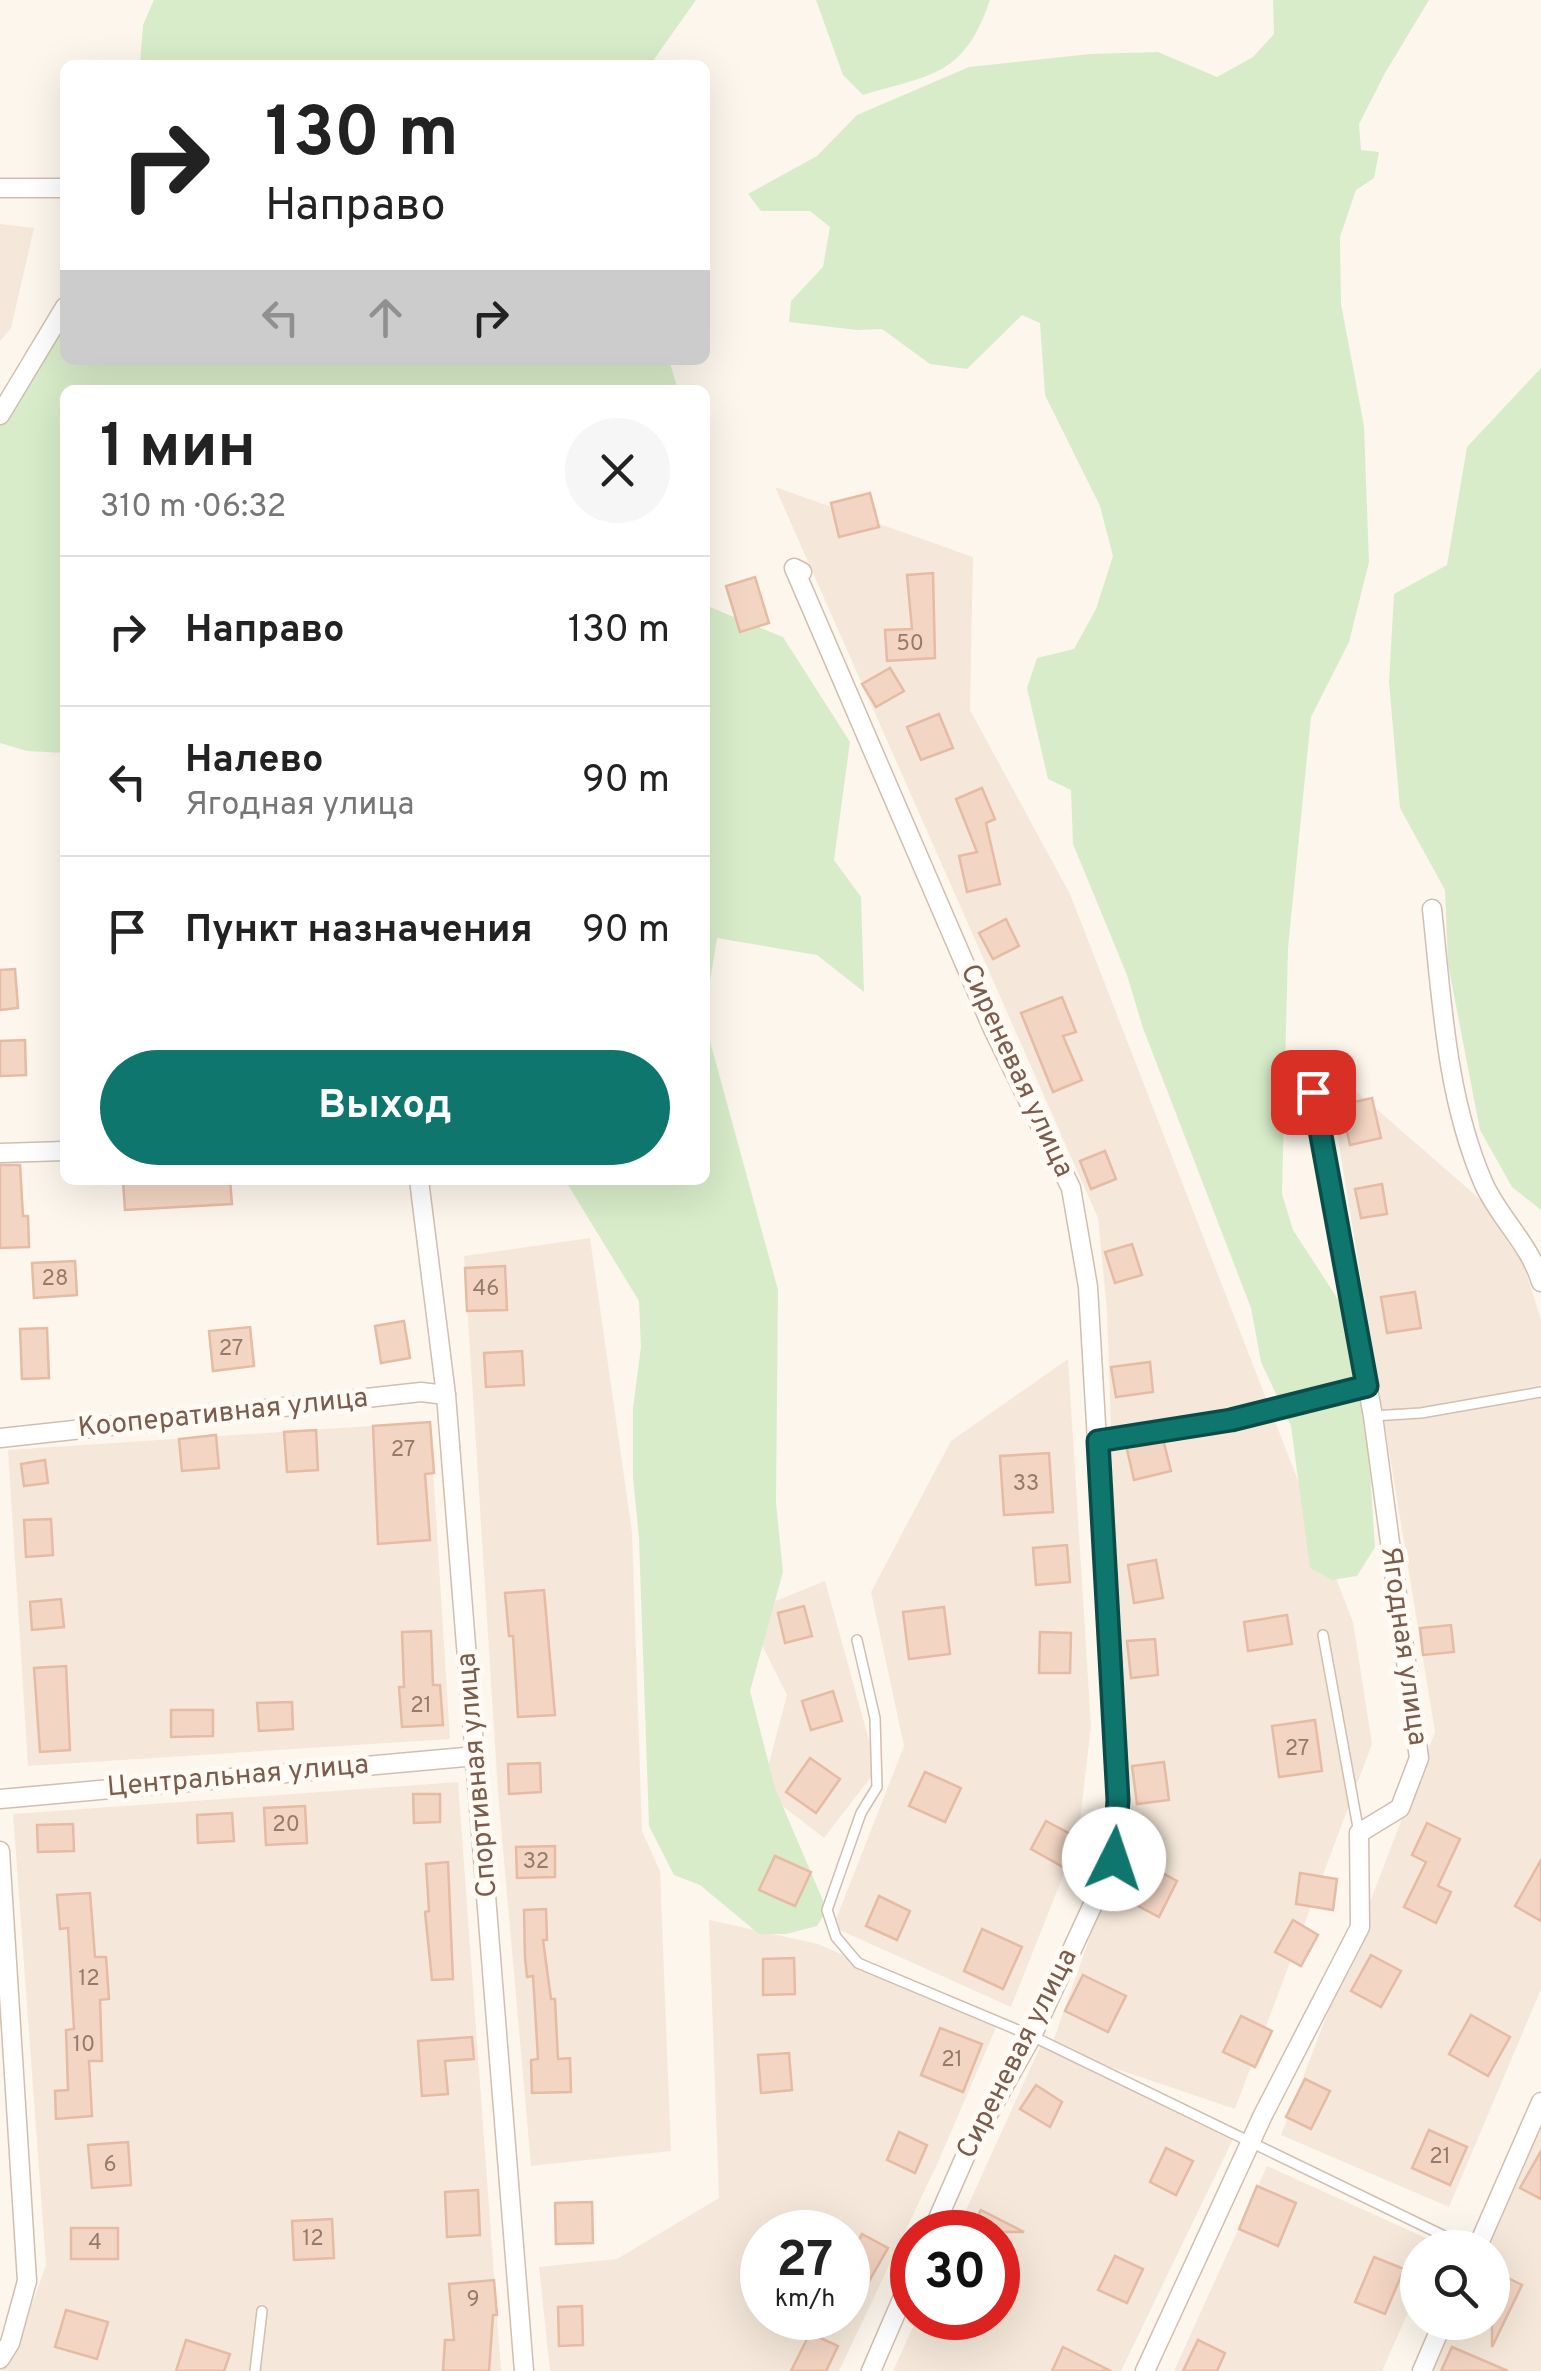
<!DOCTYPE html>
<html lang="ru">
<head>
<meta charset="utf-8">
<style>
  body { margin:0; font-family:Overpass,sans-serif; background:#f6f6f6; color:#222; height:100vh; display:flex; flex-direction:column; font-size:38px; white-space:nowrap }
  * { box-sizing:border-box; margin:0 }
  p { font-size:32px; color:#767676 }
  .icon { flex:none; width:55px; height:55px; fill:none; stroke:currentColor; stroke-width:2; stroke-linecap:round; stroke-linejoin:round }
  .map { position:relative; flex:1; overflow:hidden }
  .drawer { position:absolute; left:60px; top:385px; width:650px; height:800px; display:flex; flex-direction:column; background:#fff; border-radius:15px; box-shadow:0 10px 40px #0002 }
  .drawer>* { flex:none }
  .guide { position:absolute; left:60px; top:60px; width:650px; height:305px; border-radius:15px; box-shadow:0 10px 40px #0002; background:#fff; color:#222; overflow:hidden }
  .buttons { position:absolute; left:1400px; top:2230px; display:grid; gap:20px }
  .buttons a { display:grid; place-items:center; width:110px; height:110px; border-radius:50%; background:#fff; box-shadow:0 10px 40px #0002; font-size:50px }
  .speed { position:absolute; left:740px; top:2210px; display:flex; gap:20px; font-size:50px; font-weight:700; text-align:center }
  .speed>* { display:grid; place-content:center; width:130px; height:130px; border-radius:50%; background:#fff; box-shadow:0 10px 40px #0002; line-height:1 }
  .speed small { font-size:25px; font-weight:400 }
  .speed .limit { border:15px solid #d22; background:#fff; color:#111 }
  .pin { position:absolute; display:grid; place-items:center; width:85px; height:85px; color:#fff; margin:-42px; border-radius:20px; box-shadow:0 5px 15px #0006 }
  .me { position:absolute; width:110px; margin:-55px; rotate:4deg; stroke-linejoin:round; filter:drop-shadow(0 0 8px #0008) }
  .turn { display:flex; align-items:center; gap:35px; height:210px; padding:0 40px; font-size:45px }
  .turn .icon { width:130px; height:130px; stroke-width:2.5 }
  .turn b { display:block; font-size:70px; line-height:85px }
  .lanes { display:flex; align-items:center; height:95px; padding:0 40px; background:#0003; justify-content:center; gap:50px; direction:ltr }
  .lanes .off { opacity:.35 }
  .round { display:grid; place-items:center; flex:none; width:105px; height:105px; border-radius:52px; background:#f6f6f6 }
  .overview { display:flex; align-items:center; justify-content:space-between; height:170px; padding:0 40px }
  h1 { font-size:60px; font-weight:700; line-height:75px }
  .button { display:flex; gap:20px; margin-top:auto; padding:20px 40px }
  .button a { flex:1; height:115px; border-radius:60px; background:#0f766e; color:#fff; font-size:40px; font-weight:700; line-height:115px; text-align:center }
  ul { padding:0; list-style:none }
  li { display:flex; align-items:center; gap:30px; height:150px; padding:0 40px; border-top:2px solid #e0e0e0 }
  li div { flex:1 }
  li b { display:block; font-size:38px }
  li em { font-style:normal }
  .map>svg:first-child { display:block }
  .residential { fill:#f5e8da; fill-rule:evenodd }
  .green { fill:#d8ecc9 }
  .building { fill:#f3d5c3; stroke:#e6bba3; stroke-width:2.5 }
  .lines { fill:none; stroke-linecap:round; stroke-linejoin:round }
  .lane-casing { stroke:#d1beb0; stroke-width:12 }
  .street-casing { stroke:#d1beb0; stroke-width:21 }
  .lane { stroke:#fff; stroke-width:9 }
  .street { stroke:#fff; stroke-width:18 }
  .route-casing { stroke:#0a4d48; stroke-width:25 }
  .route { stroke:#0f766e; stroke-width:18 }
  .labels { text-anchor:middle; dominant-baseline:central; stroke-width:10; stroke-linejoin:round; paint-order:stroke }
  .number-label { font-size:22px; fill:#987a6a }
  .street-label { font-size:28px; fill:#7a5c4d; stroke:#fffaf3 }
</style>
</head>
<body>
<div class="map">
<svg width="1541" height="2371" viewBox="0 0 1541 2371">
  <rect width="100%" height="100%" fill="#fdf6ec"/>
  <g class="residential">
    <path d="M0,224L34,228L11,328L0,341Z"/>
    <path d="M775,487L973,557L970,710L1070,894L1353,1622L1372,1744L1235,2109L1051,2047L1125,1838L1107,1311L1098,1218Z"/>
    <path d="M1326,1065L1512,1227L1541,1320V1989L1449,2207L1281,2135L1435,1732Z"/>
    <path d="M590,1238L632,1532L642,1831L660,1871L671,2151L531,2166L498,1792L464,1256Z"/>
    <path d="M1068,1359L1091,1726L1078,1838L1011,2007L833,1927L904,1746L871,1592L951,1441Z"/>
    <path d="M430,1422L450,1739L28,1766L8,1450Z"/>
    <path d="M825,1581L877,1769L824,1838L762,1790L787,1695L746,1613Z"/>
    <path d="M458,1782L501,2371H2L17,2345L46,2265L13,1814Z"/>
    <path d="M709,1920L818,1944L998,2023L938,2162L839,2371H550L539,2267L617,2259L719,2198ZM762,2232H848V2318H762Z"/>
    <path d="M1041,2045L1234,2137L1121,2371H893L917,2318H998V2232H956Z"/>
    <path d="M1541,2115V2371H1428L1449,2323L1492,2322V2248L1483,2247Z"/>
    <path d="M1267,2166L1439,2244L1438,2247L1418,2248L1417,2292L1382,2371H1174Z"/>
  </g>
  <g class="green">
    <path d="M154,0H696L650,65H140L143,25Z"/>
    <path d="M816,0H990C964,76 933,74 863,95L843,75Z"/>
    <path d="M1273,0H1429L1385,73L1359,124L1361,150L1379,152L1374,178L1356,190L1340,237L1341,304L1364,426L1369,562L1349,642L1311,717L1288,948L1282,1194L1293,1230L1343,1307L1367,1428L1375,1547L1357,1576L1332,1580L1310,1568L1291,1426L1261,1362L1251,1308L1143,1028L1127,975L1073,844L1071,790L1048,779L1027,688L1037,658L1074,649L1096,609L1113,556L1100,506L1045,395L1040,323L1022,315L967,369L930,364L882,329L857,330L789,322L791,301L823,267L830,227L810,211H761L748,194L817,156L857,115L969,67L1090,54L1158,52L1217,77L1253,57L1274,34Z"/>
    <path d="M65,299V360H669L678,390H65V753L27,751L0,743V408Z"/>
    <path d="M1541,368V1210L1512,1187L1480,1130L1448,964L1445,890L1400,808L1389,682L1394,594L1447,565L1467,447Z"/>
    <path d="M705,605L783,637L850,742L834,860L861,897L864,992L817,955L717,938L705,1012Z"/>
    <path d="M705,1023L778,1290L776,1503L783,1572L750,1691L775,1788L827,1910L817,1926L786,1934H759L700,1885L674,1875L649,1826L639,1538L633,1477V1408L641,1347L639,1301L565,1180H705Z"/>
  </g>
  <g class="building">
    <path d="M870,493L879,527L839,537L831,503Z"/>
    <path d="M933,573L935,658L887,661L885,630L912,629L907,575Z"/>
    <path d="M755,577L769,623L740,632L726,586Z"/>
    <path d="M890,668L904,691L876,707L862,684Z"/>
    <path d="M939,714L953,748L921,760L907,727Z"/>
    <path d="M982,788L995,819L986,823L1000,884L967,892L959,856L977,852L956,799Z"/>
    <path d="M1006,919L1019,946L993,959L979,933Z"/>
    <path d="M15,969L18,1008L0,1010V970Z"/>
    <path d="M1062,997L1076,1032L1063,1036L1082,1080L1053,1092L1021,1013Z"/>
    <path d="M25,1040L26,1075L0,1076V1041Z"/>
    <path d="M1372,1098L1381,1138L1350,1145L1341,1105Z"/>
    <path d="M1105,1151L1116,1179L1091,1189L1080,1161Z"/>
    <path d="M0,1165H20L23,1216H28L29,1247L0,1248Z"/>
    <path d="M230,1180L232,1204L125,1210L123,1181Z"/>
    <path d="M1382,1184L1387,1214L1361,1218L1355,1189Z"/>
    <path d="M1132,1244L1142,1275L1115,1283L1105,1252Z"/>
    <path d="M75,1261L77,1295L34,1298L32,1263Z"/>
    <path d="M505,1266L507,1310L467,1311L465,1268Z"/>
    <path d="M1415,1292L1421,1328L1387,1333L1381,1297Z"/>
    <path d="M404,1321L410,1358L381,1363L375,1326Z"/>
    <path d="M250,1327L254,1366L213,1371L209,1331Z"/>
    <path d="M47,1328L49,1378L22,1379L20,1329Z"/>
    <path d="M522,1351L524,1385L486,1387L484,1353Z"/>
    <path d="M1150,1362L1153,1392L1116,1397L1111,1367Z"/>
    <path d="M430,1422L434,1473L425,1474L430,1540L378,1544L373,1426Z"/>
    <path d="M316,1430L318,1470L287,1472L284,1432Z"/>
    <path d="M216,1435L219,1468L182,1471L179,1439Z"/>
    <path d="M1163,1439L1171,1471L1134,1480L1126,1445Z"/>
    <path d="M1049,1453L1053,1512L1004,1515L1000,1456Z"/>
    <path d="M45,1460L48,1483L24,1486L21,1464Z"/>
    <path d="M51,1519L53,1555L26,1557L24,1520Z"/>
    <path d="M1067,1545L1070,1582L1036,1585L1033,1548Z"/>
    <path d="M1156,1560L1163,1598L1134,1603L1128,1565Z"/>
    <path d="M544,1590L555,1715L518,1717L513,1636H509L505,1593Z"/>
    <path d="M61,1599L64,1627L32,1630L30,1602Z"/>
    <path d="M804,1606L812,1636L785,1643L778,1613Z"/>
    <path d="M944,1607L950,1654L909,1659L903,1612Z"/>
    <path d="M1287,1615L1292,1644L1248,1651L1244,1622Z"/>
    <path d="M1451,1625L1454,1652L1423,1655L1420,1628Z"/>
    <path d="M431,1631L433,1685H440L443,1725L402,1727L399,1687H404L402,1632Z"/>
    <path d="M1040,1632L1071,1633L1070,1673H1039Z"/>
    <path d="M1155,1639L1158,1675L1131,1678L1127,1641Z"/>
    <path d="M66,1666L70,1750L40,1752L34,1668Z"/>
    <path d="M833,1691L842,1721L811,1730L802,1701Z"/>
    <path d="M292,1702L293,1729L259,1731L257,1703Z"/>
    <path d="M171,1710H213V1736L171,1737Z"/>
    <path d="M1315,1720L1322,1771L1279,1777L1272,1726Z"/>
    <path d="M810,1758L840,1779L816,1813L786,1792Z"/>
    <path d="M1164,1762L1169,1800L1137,1804L1132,1766Z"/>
    <path d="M540,1763L541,1792L509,1794L508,1764Z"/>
    <path d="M925,1772L961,1788L945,1822L909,1806Z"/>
    <path d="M413,1794H440V1822L414,1823Z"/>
    <path d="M305,1806L307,1843L266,1845L264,1808Z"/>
    <path d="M232,1813L234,1841L198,1843L197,1815Z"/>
    <path d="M1046,1821L1078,1838L1063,1867L1031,1849Z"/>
    <path d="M1427,1823L1460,1839L1438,1886L1451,1892L1436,1923L1404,1907L1426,1862L1412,1855Z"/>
    <path d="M73,1824L74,1851L38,1852L37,1825Z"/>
    <path d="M555,1846V1877L517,1878L516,1847Z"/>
    <path d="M775,1856L811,1872L795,1906L759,1890Z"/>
    <path d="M1541,1860V1921L1515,1906Z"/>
    <path d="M448,1862L453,1979L432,1980L425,1912L429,1911L426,1864Z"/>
    <path d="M1146,1864L1177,1881L1159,1917L1127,1900Z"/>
    <path d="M1300,1873L1337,1879L1333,1910L1296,1904Z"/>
    <path d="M90,1893L95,1957H106L109,1999L100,2000L102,2061H89L92,2116L56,2119L55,2091L68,2090L66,2030L74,2029L68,1928L60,1929L57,1895Z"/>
    <path d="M879,1896L910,1911L897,1940L866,1926Z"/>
    <path d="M546,1909L547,1940H543L551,1999H555L558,2059L570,2058L571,2092L532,2093L531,2060L538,2059L533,1976L527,1977L525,1957L524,1910Z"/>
    <path d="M1293,1920L1318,1935L1301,1966L1275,1952Z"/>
    <path d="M982,1929L1022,1947L1003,1989L964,1971Z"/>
    <path d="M1371,1955L1401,1971L1381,2007L1351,1991Z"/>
    <path d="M794,1958L795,1994L763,1995V1959Z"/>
    <path d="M1083,1975L1126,1996L1108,2032L1065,2011Z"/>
    <path d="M1471,2015L1510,2037L1488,2076L1449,2054Z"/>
    <path d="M1241,2016L1272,2031L1255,2067L1223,2052Z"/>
    <path d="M940,2028L982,2044L963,2092L921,2075Z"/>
    <path d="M472,2037L474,2059L445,2061L448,2094L422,2096L418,2041Z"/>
    <path d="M789,2053L792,2090L761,2093L758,2055Z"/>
    <path d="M1305,2079L1330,2091L1311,2129L1286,2117Z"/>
    <path d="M1036,2085L1062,2102L1050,2127L1020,2109Z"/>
    <path d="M1429,2130L1467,2147L1450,2185L1412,2168Z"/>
    <path d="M899,2132L927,2145L915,2173L887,2160Z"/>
    <path d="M128,2142L131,2185L92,2188L88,2145Z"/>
    <path d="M1166,2148L1193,2161L1176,2195L1150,2182Z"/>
    <path d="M1541,2151V2199L1520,2188Z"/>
    <path d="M1257,2186L1296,2203L1278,2246L1239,2229Z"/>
    <path d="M478,2190L480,2235L447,2237L445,2192Z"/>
    <path d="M592,2202L593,2243L556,2244L555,2203Z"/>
    <path d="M981,2210L1024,2232H969Z"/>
    <path d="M332,2219L334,2258L294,2260L292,2221Z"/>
    <rect x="71" y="2228" width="47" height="31"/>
    <path d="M862,2234L888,2248L868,2283L848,2272V2261Z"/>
    <path d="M1115,2256L1143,2269L1127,2303L1098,2290Z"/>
    <path d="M1374,2257L1404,2269L1385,2314L1355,2302Z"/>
    <path d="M1492,2270L1522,2285L1492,2347Z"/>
    <path d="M494,2280L497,2315H493L489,2371H443L445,2340H454L449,2284Z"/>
    <path d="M582,2306L583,2345L559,2346L558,2307Z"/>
    <path d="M66,2310L108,2322L97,2359L55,2347Z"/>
    <path d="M810,2333L838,2346L826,2371H791Z"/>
    <path d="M186,2340L230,2354L224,2371H176Z"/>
    <path d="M1198,2340L1225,2353L1217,2371H1183Z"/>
    <path d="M1063,2347L1111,2371H1052Z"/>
    <path d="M1452,2347L1508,2371H1441Z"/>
  </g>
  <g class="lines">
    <g class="lane-casing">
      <g id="lane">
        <path d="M1373,1416L1421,1413L1541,1392"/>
        <path d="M1099,1441L1231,1420L1367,1386"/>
        <path d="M1323,1635L1359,1833"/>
        <path d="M857,1640L875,1718L877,1787L861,1813L827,1910L836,1937L858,1963L1032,2036L1469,2248"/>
        <path d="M255,2371L262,2311"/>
      </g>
    </g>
    <g class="street-casing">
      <g id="street">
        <path d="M0,188H65"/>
        <path d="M0,415L65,307"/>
        <path d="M802,572L794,568L992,1027L1071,1188L1088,1287L1118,1801L1114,1859L1032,2036L968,2150L932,2232"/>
        <path d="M1432,909C1442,1001 1446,1096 1483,1182C1498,1217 1530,1244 1541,1282"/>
        <path d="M0,1153L65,1151"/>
        <path d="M419,1180L446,1395L524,2371"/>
        <path d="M0,1438L421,1392L446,1395"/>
        <path d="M0,1799L476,1756"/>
        <path d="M0,1851L27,2281L10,2343L0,2359"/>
        <path d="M1477,2248L1541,2102"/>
        <path d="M871,2371L912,2276"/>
        <path d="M1145,2371L1263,2115L1360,1927L1359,1833L1400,1808L1419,1758L1373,1416L1313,1092"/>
        <path d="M1422,2371L1443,2322"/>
      </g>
    </g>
    <use href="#lane" class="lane"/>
    <use href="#street" class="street"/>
  </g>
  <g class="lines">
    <g class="route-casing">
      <path id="route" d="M1114,1859L1118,1800L1098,1441L1231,1420L1367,1386L1313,1092"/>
    </g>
    <use href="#route" class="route"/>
  </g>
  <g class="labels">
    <g class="number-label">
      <text x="910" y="644">50</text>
      <text x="55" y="1279">28</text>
      <text x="486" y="1289">46</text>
      <text x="231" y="1349">27</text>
      <text x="403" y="1450">27</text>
      <text x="1026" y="1484">33</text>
      <text x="421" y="1706">21</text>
      <text x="1297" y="1749">27</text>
      <text x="286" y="1825">20</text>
      <text x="536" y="1862">32</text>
      <text x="89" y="1979">12</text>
      <text x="84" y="2045">10</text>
      <text x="952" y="2060">21</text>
      <text x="1440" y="2157">21</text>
      <text x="110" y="2165">6</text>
      <text x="313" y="2239">12</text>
      <text x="95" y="2243">4</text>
      <text x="473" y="2300">9</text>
    </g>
    <g class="street-label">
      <text transform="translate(1016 1071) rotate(65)">Сиреневая улица</text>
      <text transform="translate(223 1414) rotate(-6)">Кооперативная улица</text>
      <text transform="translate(1403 1646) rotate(82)">Ягодная улица</text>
      <text transform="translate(478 1775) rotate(-95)">Спортивная улица</text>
      <text transform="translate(238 1777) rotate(-5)">Центральная улица</text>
      <text transform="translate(1018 2054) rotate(-63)">Сиреневая улица</text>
    </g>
  </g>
</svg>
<div class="buttons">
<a><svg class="icon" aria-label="search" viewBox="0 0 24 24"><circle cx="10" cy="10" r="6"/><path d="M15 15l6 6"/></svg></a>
</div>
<div class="speed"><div>27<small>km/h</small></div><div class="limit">30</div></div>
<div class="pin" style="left:1313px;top:1092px;background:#d93025"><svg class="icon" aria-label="arrive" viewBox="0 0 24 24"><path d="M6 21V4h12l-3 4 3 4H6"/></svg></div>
<svg class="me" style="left:1114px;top:1859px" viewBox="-20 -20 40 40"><circle r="19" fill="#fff"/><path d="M0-13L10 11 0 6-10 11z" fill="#0f766e"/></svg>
<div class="guide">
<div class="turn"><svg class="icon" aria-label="right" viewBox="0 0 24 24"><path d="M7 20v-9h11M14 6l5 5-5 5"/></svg><div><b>130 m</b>Направо</div></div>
<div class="lanes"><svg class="icon off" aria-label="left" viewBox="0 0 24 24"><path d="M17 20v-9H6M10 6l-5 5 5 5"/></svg><svg class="icon off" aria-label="ahead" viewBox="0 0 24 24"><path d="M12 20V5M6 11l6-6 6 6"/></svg><svg class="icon" aria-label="right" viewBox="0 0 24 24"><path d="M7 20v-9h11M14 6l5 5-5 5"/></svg></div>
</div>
<section class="drawer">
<div class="overview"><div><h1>1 мин</h1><p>310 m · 06:32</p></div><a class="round"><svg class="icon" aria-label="close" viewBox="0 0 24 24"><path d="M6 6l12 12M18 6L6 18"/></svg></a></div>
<ul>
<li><svg class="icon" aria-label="right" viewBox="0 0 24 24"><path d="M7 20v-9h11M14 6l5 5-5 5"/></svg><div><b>Направо</b></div><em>130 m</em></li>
<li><svg class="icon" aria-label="left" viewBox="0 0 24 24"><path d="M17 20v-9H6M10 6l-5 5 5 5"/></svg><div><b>Налево</b><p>Ягодная улица</p></div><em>90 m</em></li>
<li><svg class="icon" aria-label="arrive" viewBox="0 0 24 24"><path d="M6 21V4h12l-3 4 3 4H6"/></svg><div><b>Пункт назначения</b></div><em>90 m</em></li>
</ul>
<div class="button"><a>Выход</a></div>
</section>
</div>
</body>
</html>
